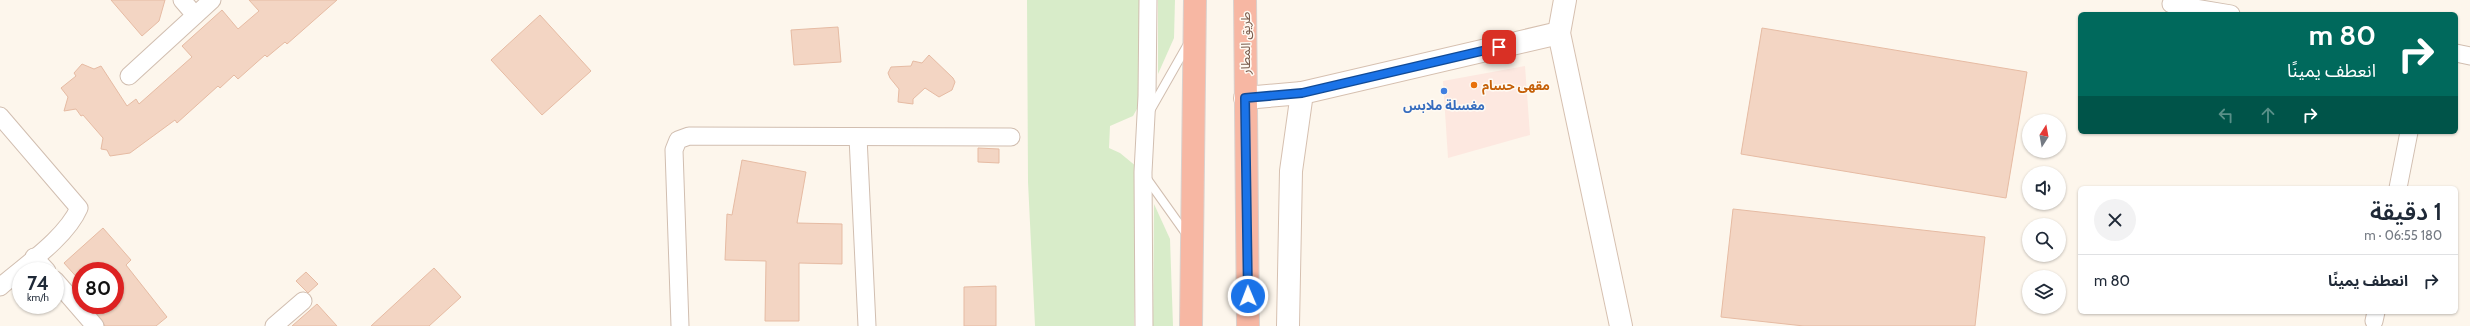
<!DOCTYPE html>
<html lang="ar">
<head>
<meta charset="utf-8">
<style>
  body { margin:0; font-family:Cabin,"Noto Sans Arabic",sans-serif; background:#f2f2f3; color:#1f2937; direction:rtl; height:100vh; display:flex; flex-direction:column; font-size:15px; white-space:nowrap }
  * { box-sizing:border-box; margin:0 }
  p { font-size:13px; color:#747a83 }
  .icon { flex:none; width:22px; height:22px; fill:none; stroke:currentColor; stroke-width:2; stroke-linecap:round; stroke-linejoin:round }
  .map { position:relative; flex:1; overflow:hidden; direction:ltr }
  .sheet { position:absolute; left:2078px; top:186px; width:380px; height:128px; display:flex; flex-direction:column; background:#fff; border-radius:6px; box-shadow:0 1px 3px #0004; direction:rtl }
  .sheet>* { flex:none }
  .top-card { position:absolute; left:2078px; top:12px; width:380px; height:122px; border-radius:6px; box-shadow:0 1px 3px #0004; direction:rtl; background:#00695c; color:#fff; overflow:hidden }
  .needle { width:26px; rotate:11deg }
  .controls { position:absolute; left:2022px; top:114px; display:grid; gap:8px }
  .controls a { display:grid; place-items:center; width:44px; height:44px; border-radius:50%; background:#fff; box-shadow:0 1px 3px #0004; font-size:20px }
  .speed { position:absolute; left:12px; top:262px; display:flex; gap:8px; font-size:20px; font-weight:700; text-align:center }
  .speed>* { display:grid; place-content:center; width:52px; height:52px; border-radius:50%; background:#fff; box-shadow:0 1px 3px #0004; line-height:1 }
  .speed small { font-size:10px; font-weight:400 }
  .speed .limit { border:6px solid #d22; background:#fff; color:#111 }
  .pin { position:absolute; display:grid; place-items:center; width:34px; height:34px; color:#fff; margin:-17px; border-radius:8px; box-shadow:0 2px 6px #0006 }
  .me { position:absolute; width:44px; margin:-22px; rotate:359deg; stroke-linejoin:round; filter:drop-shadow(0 0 3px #0008) }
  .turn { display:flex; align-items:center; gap:14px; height:84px; padding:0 16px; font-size:18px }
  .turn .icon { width:52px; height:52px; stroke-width:2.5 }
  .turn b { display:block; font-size:28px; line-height:34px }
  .lanes { display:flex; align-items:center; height:38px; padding:0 16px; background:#0003; justify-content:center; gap:20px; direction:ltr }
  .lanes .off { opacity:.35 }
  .round { display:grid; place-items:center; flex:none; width:42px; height:42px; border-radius:21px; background:#f2f2f3 }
  .summary { display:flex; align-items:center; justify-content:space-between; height:68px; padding:0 16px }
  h1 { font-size:24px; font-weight:600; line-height:30px }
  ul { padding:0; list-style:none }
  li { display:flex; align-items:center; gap:12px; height:52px; padding:0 16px; border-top:1px solid #e0e1e3 }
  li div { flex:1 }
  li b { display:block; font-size:15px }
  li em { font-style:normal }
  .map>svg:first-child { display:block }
  .commercial { fill:#fde8e0 }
  .green { fill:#d8ecc9 }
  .building { fill:#f3d5c3; stroke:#e6bba3 }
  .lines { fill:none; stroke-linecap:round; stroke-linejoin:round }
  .lane-casing { stroke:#d1beb0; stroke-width:10 }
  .street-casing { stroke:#d1beb0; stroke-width:19 }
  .secondary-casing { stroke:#d6c0b0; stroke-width:24 }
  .highway-casing { stroke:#dad1cd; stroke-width:24 }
  .lane { stroke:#fff; stroke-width:8 }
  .street { stroke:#fff; stroke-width:17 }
  .secondary { stroke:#fff; stroke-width:22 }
  .highway { stroke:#f7b7a3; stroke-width:22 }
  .route-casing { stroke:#114b97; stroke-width:10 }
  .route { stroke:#1a73e8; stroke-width:7 }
  .food-dot { fill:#e8710a; stroke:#fffaf3; stroke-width:1.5 }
  .shop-dot { fill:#3f7fe0; stroke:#fffaf3; stroke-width:1.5 }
  .labels { text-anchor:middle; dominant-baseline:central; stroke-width:3; stroke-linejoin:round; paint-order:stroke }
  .street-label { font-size:13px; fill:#7a5c4d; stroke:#fffaf3 }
  .food-label { font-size:13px; font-weight:bold; fill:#c56008; stroke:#fffaf3; text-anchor:start }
  .shop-label { font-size:13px; font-weight:bold; fill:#366cbe; stroke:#fffaf3 }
</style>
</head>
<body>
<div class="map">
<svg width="2470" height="326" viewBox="0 0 2470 326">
  <rect width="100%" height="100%" fill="#fdf6ec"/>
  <path class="commercial" d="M1525,66L1530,135L1448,158L1443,81Z"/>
  <g class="green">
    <path d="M1027,0H1140L1138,107L1133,116L1110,126L1109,148L1120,153L1137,167L1134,326H1035L1028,182Z"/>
    <path d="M1158,0H1175L1174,38L1158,74Z"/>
    <path d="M1154,204L1170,239L1173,326H1153Z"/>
  </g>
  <g class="building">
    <path d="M111,0H165L159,21L142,36Z"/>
    <path d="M249,0H337L287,44L285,42L267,57L265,55L238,79L234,75L220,88L218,86L177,123L175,120L130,153L110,156L107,150L101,149L103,138L83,115L81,116L76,109L64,111L68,97L61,88L76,76L74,73L82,64L94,69L101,66L127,106L136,99L139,104L192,57L182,46L222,10L238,29L259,11Z"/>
    <path d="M540,15L591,71L542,115L491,60Z"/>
    <path d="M838,27L841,62L794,65L791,30Z"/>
    <path d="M1762,28L2027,72L2006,198L1741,154Z"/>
    <path d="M929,55L953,78L955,82L952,90L939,97L925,88L913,99V104L898,102L899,89L890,78L888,73L891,67L911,66L913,61L922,63Z"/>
    <path d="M978,148L999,149V163L978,162Z"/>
    <path d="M742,160L806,172L797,223L842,224V264L799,263V321H765L766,261L725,260L727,214L732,215Z"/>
    <path d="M1733,209L1985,237L1975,326H1804L1721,317Z"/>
    <path d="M103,228L131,260L126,265L167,317L156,326H105L90,305H115V271H81V282L64,263Z"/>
    <path d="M434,268L461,297L429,326H371Z"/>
    <path d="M306,272L318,284L308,293L296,281Z"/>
    <path d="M996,286V326H964V287Z"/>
    <path d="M317,304L337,326H292Z"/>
  </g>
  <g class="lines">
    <g class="lane-casing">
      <g id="lane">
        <path d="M1151,109L1188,44"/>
        <path d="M1145,176L1187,235"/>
      </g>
    </g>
    <g class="street-casing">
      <g id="street">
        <path d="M182,0L195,15"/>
        <path d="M2171,4L2231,14"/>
        <path d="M2456,53L2470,56"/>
        <path d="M129,76L212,0"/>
        <path d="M0,116L79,208C66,238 24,266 0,287"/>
        <path d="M858,137L867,326"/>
        <path d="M2398,188L2409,132"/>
        <path d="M34,257L47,271"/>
        <path d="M55,280L95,326"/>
        <path d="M2374,321L2376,312"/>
        <path d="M274,326L303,301"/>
        <path d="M680,326L674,150L678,140L689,136L1011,137"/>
        <path d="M1144,326L1143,172L1147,96L1148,0"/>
      </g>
    </g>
    <g class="secondary-casing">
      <g id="secondary">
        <path d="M1565,0L1559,33L1621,326"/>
        <path d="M1245,98L1302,93L1559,33"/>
        <path d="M1288,326L1291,171L1302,93"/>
      </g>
    </g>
    <g class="highway-casing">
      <g id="highway">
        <path d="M1245,0L1248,326"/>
        <path d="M1191,326L1195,0"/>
      </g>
    </g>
    <use href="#lane" class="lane"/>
    <use href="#street" class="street"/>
    <use href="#secondary" class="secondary"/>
    <use href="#highway" class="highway"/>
  </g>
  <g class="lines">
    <g class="route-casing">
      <path id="route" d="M1248,296L1245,98L1302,93L1499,47"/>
    </g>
    <use href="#route" class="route"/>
  </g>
  <circle class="food-dot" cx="1474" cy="85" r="4"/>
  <circle class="shop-dot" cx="1444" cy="91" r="4"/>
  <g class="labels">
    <g class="street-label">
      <text transform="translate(1245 43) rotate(-90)">طريق المطار</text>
    </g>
    <g class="food-label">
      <text x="1482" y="85">مقهى حسام</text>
    </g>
    <g class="shop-label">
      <text x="1444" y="105">مغسلة ملابس</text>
    </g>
  </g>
</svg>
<div class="controls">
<a><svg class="needle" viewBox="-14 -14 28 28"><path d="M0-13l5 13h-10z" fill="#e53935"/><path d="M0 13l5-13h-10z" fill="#747a83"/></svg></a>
<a><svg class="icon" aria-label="sound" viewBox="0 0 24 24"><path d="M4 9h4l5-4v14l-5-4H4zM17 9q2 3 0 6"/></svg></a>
<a><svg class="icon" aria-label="search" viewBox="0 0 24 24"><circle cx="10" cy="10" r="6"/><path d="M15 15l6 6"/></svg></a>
<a><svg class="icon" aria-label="layers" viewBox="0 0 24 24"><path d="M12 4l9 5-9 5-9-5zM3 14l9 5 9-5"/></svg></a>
</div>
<div class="speed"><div>74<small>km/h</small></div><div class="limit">80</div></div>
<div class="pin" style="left:1499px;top:47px;background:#d93025"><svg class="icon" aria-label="arrive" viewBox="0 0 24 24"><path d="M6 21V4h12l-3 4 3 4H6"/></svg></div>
<svg class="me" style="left:1248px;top:296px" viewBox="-20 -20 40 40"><circle r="17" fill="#1a73e8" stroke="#fff" stroke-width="3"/><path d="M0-11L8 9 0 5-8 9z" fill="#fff"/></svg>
<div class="top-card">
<div class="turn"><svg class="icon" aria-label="right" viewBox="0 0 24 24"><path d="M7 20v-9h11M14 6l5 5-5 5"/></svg><div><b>80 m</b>انعطف يمينًا</div></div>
<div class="lanes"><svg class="icon off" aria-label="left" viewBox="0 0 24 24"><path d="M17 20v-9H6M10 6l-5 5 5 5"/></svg><svg class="icon off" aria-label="ahead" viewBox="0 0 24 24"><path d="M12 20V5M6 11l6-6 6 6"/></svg><svg class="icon" aria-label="right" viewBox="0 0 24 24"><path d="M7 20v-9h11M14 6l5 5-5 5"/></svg></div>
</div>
<section class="sheet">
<div class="summary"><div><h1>1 دقيقة</h1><p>180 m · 06:55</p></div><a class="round"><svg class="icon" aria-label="close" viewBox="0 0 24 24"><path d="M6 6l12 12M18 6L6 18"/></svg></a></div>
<ul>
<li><svg class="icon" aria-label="right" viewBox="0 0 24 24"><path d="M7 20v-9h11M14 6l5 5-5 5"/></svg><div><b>انعطف يمينًا</b></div><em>80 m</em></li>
</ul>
</section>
</div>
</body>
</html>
